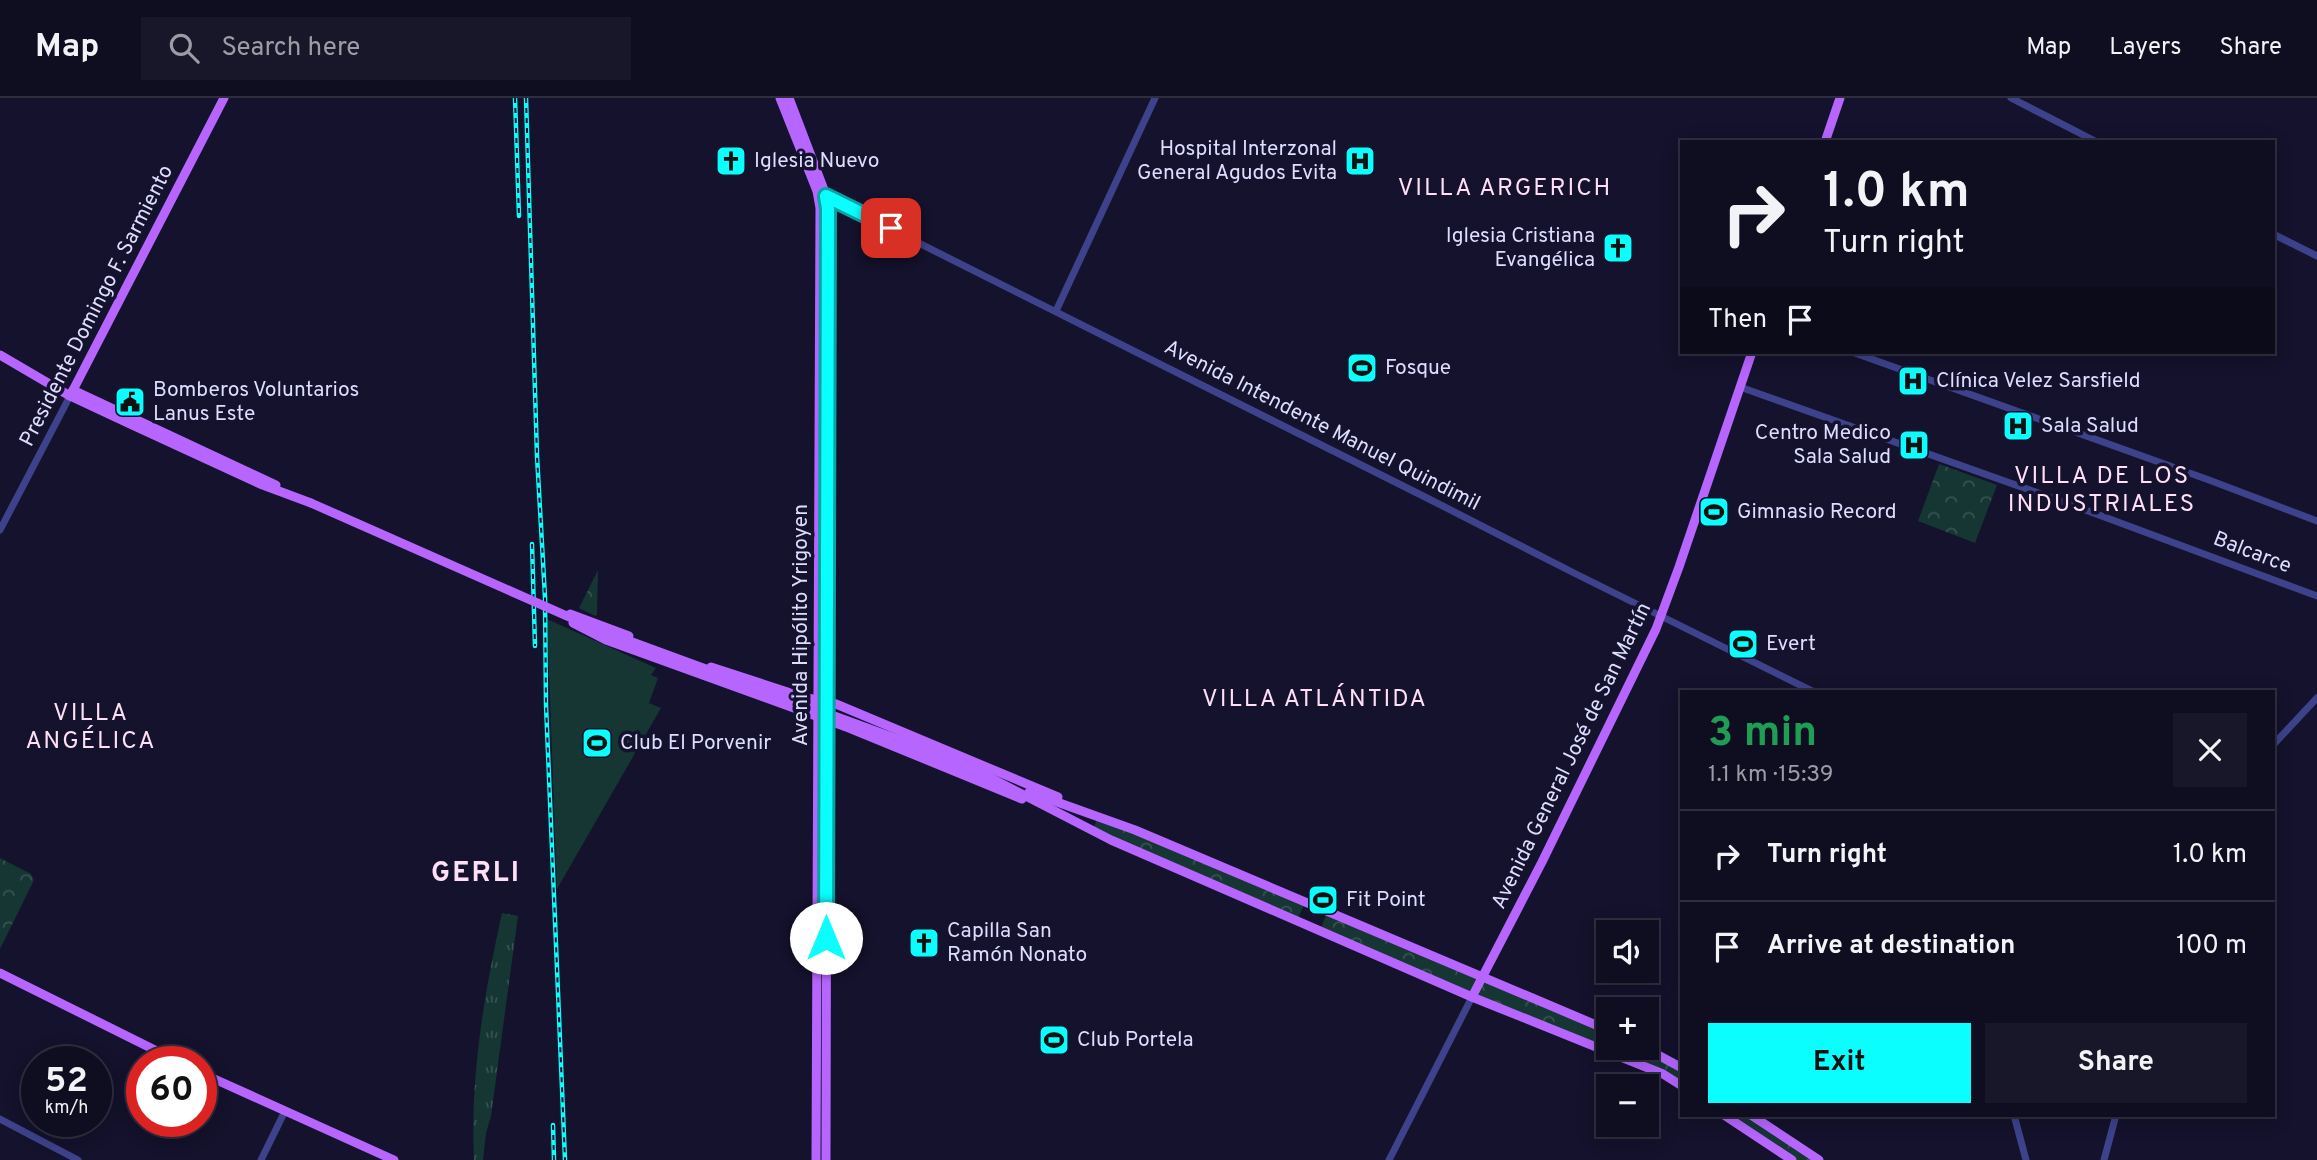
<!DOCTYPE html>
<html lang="en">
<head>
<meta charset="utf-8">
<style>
  body { margin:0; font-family:Overpass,sans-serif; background:#18172a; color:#f1f3f6; height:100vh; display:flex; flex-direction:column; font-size:26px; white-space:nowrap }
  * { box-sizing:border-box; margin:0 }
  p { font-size:23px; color:#9b9ca5 }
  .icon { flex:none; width:38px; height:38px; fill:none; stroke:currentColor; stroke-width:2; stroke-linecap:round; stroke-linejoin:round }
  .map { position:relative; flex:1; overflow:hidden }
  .panel { position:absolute; left:1680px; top:592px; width:595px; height:427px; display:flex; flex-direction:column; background:#0f0e21; border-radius:0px; box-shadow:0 4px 18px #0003,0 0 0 2px #2f2e3f }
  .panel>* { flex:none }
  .hud { position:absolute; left:1680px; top:42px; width:595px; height:214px; border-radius:0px; box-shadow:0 4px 18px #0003,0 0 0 2px #2f2e3f; background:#0f0e21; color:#f1f3f6; overflow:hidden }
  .fabs { position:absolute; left:1596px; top:822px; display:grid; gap:14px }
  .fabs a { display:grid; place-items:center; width:63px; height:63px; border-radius:0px; background:#0f0e21; box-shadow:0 4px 18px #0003,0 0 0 2px #2f2e3f; font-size:35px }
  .speed { position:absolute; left:21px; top:948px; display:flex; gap:14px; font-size:35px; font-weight:700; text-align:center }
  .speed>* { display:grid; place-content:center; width:91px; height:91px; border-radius:50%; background:#0f0e21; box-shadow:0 4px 18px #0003,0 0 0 2px #2f2e3f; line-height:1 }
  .speed small { font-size:18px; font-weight:400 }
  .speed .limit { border:10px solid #d22; background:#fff; color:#111 }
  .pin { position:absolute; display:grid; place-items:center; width:60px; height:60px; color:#fff; margin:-30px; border-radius:14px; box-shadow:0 4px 10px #0006 }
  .me { position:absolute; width:77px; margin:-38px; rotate:0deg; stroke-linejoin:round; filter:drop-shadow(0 0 5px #0008) }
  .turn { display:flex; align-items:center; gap:24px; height:147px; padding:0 28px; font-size:32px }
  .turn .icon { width:91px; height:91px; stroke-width:2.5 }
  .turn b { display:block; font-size:49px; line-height:60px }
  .then { display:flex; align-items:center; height:66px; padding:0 28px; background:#0003; gap:14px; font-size:26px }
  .round { display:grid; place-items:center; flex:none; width:74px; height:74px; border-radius:0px; background:#18172a }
  .overview { display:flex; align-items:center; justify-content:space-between; height:119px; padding:0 28px }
  h1 { font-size:42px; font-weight:700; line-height:52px; color:#1e9e55 }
  .action { display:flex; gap:14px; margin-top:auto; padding:14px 28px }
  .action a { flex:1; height:80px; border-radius:0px; background:#0afefe; color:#111; font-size:28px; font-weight:700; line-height:80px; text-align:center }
  .action a+a { background:#18172a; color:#f1f3f6 }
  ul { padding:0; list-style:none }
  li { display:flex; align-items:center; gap:21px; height:91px; padding:0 28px; border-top:2px solid #2f2e3f }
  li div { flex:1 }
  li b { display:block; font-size:26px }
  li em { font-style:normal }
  header { display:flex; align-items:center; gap:42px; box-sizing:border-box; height:98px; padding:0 35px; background:#0f0e21; border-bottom:2px solid #2f2e3f }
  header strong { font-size:33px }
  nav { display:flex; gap:38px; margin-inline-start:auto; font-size:24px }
  .search { width:490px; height:63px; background:#18172a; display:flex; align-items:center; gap:18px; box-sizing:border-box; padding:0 24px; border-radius:0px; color:#9b9ca5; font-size:26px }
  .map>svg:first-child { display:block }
  .grass { fill:url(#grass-tufts) }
  .forest { fill:url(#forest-crowns) }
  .pitch { fill:#153632 }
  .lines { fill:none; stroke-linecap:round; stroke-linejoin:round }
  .minor { stroke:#3d428b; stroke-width:7 }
  .major { stroke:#b665fe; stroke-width:9 }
  .rail-casing { stroke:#0afefe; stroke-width:4.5 }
  .rail { stroke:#14122c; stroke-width:2; stroke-dasharray:5; stroke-linecap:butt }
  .major-bridge { stroke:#b665fe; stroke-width:9 }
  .route-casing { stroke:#06a5a5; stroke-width:18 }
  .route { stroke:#0afefe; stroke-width:12 }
  .labels { text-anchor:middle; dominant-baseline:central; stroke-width:7; stroke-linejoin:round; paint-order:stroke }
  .poi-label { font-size:21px; fill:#deddff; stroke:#14122c; text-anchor:start }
  .street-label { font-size:21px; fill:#deddff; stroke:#14122c }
  .quarter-label { font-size:24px; letter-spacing:2px; fill:#ffdff6; stroke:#14122c }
  .district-label { font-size:28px; font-weight:bold; letter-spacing:2px; fill:#ffdff6; stroke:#14122c }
</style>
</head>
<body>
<header>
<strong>Map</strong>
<div class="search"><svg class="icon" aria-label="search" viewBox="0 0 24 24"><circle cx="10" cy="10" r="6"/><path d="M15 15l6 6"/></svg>Search here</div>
<nav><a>Map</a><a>Layers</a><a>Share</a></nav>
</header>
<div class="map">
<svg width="2317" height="1062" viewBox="0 0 2317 1062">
  <defs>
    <pattern id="grass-tufts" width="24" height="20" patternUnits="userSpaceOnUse" patternTransform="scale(1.75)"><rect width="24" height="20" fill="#153632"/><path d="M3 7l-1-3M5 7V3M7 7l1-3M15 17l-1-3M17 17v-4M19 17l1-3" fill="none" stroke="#375351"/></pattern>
    <pattern id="forest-crowns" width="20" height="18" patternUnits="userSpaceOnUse" patternTransform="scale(1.75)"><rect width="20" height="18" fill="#153632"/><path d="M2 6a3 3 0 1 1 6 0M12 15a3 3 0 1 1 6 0" fill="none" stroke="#375351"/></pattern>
  </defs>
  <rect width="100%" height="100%" fill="#14122c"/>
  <path class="grass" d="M502,815L518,818L491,1018L486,1035L483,1062H474C470,979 484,896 502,815Z"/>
  <g class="forest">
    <path d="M1939,366L1997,387L1975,445L1918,423Z"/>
    <path d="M598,472L597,517L595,518L579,510Z"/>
    <path d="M1098,718L1305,805L1297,822L1093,732Z"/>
    <path d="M0,760L31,776L34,782L0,851Z"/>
    <path d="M1327,815L1608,932V950H1645L1682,970V988L1320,832Z"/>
    <path d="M1724,1017H1751L1819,1062H1792Z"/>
  </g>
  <path class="pitch" d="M547,521L656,570L651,577L658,580L649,605L661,610L557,791Z"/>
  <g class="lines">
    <g class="minor">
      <path d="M2011,0L2097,44"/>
      <path d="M823,97L1429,401L1576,476L1812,593"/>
      <path d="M2273,136L2317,158"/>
      <path d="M1056,213L1155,0"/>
      <path d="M1852,254L2209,382L2317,423"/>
      <path d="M1740,289L2072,407L2317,498"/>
      <path d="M0,432L70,298"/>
      <path d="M2273,647L2317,600"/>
      <path d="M2014,1017L2026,1062"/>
      <path d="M0,1021L78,1062"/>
      <path d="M261,1062L285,1013"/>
      <path d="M1389,1062L1472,899"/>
      <path d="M2104,1062L2116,1017"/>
    </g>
    <g class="major">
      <path d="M780,0L817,93L820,110L816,1062"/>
      <path d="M789,0L823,89L828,111L826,1062"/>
      <path d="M1825,44L1840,0"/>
      <path d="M0,257L70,298L132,327L260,386L311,405"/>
      <path d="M73,292L276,387"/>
      <path d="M70,298L224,0"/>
      <path d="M570,516L629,538"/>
      <path d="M573,525L606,542L849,630L1022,701"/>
      <path d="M711,569L803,599L836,606L1058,699"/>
      <path d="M981,675L1111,742L1472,899L1663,976L1682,988"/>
      <path d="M1029,694L1135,732L1608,932"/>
      <path d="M0,875L179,964"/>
      <path d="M1472,899L1542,764L1656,531L1679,469L1752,254"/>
      <path d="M1645,950L1682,970"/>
      <path d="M201,975L394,1062"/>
      <path d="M1724,1017L1792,1062"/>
      <path d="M1751,1017L1819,1062"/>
    </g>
    <g class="rail-casing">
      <g id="rail">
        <path d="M515,0L519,118"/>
        <path d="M526,0L537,358L545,499L546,607L565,1062"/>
        <path d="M532,446L535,548"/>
        <path d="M553,1027L554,1062"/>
      </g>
    </g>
    <use href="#rail" class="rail"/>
    <path class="major-bridge" d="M311,405L594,530L900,642L981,675"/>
  </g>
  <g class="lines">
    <g class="route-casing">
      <path id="route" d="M826,840L828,111L826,98L891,130"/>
    </g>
    <use href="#route" class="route"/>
  </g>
  <defs>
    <g id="church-square" transform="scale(1.575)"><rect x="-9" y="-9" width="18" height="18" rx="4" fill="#0afefe" stroke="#14122c"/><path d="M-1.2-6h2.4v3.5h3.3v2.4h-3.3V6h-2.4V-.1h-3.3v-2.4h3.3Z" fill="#111"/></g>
    <g id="hospital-square" transform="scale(1.575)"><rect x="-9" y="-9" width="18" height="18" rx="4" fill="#0afefe" stroke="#14122c"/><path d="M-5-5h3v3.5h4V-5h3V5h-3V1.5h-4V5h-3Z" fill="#111"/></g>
    <g id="stadium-square" transform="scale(1.575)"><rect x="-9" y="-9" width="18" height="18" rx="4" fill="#0afefe" stroke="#14122c"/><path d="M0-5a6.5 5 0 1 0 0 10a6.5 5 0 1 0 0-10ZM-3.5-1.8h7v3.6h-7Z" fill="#111"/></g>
    <g id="civic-square" transform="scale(1.575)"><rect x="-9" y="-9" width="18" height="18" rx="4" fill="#0afefe" stroke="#14122c"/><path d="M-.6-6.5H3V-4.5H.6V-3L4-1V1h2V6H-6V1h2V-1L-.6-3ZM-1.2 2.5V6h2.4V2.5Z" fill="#111"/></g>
  </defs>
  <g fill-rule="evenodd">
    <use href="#church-square" x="731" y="63"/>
    <use href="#hospital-square" x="1360" y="63"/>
    <use href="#church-square" x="1618" y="150"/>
    <use href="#stadium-square" x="1362" y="270"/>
    <use href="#hospital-square" x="1913" y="283"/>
    <use href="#civic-square" x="130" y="304"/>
    <use href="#hospital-square" x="2018" y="328"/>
    <use href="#hospital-square" x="1914" y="347"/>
    <use href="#stadium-square" x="1714" y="414"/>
    <use href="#stadium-square" x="1743" y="546"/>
    <use href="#stadium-square" x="597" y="645"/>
    <use href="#stadium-square" x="1323" y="802"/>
    <use href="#church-square" x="924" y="845"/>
    <use href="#stadium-square" x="1054" y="942"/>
  </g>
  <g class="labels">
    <g class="poi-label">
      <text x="1337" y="51" text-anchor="end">Hospital Interzonal<tspan x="1337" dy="24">General Agudos Evita</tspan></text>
      <text x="754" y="63">Iglesia Nuevo</text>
      <text x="1595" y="138" text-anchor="end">Iglesia Cristiana<tspan x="1595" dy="24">Evangélica</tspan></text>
      <text x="1385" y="270">Fosque</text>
      <text x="1936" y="283">Clínica Velez Sarsfield</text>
      <text x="153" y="292">Bomberos Voluntarios<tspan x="153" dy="24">Lanus Este</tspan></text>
      <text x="2041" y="328">Sala Salud</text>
      <text x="1891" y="335" text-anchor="end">Centro Medico<tspan x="1891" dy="24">Sala Salud</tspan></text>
      <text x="1737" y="414">Gimnasio Record</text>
      <text x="1766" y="546">Evert</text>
      <text x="620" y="645">Club El Porvenir</text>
      <text x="1346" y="802">Fit Point</text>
      <text x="947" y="833">Capilla San<tspan x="947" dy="24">Ramón Nonato</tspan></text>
      <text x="1077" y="942">Club Portela</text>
    </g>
    <g class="street-label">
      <text transform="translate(97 208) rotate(-63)">Presidente Domingo F. Sarmiento</text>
      <text transform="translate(1322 328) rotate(27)">Avenida Intendente Manuel Quindimil</text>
      <text transform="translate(2252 455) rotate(21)">Balcarce</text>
      <text transform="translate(801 527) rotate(-90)">Avenida Hipólito Yrigoyen</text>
      <text transform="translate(1572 658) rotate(-64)">Avenida General José de San Martín</text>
    </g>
    <g class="quarter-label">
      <text x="1505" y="91">VILLA ARGERICH</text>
      <text x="2102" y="379">VILLA DE LOS<tspan x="2102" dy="28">INDUSTRIALES</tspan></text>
      <text x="1315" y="602">VILLA ATLÁNTIDA</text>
      <text x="91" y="616">VILLA<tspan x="91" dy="28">ANGÉLICA</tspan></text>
    </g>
    <g class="district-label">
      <text x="476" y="776">GERLI</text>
    </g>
  </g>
</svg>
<div class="fabs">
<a><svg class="icon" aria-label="sound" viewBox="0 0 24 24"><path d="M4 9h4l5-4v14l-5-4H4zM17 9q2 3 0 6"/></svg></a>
<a>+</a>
<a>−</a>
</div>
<div class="speed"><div>52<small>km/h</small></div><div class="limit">60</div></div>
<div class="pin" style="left:891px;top:130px;background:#d93025"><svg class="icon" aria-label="arrive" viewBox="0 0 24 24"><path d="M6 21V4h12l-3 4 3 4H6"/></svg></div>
<svg class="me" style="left:826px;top:840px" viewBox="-20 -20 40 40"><circle r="19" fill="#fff"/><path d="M0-13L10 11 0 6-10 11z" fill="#0afefe"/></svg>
<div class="hud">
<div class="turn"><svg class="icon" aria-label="right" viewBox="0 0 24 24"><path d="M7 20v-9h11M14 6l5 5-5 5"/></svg><div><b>1.0 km</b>Turn right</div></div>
<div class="then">Then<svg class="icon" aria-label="arrive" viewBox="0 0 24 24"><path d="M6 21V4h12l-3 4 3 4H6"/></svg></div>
</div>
<section class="panel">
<div class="overview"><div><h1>3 min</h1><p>1.1 km · 15:39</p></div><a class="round"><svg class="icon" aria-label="close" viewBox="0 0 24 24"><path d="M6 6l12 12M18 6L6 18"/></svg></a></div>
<ul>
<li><svg class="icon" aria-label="right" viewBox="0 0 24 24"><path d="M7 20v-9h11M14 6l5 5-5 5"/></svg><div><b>Turn right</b></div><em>1.0 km</em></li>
<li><svg class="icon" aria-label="arrive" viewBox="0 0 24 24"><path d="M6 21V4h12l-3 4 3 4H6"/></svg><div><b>Arrive at destination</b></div><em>100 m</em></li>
</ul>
<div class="action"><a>Exit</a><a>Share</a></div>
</section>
</div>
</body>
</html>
